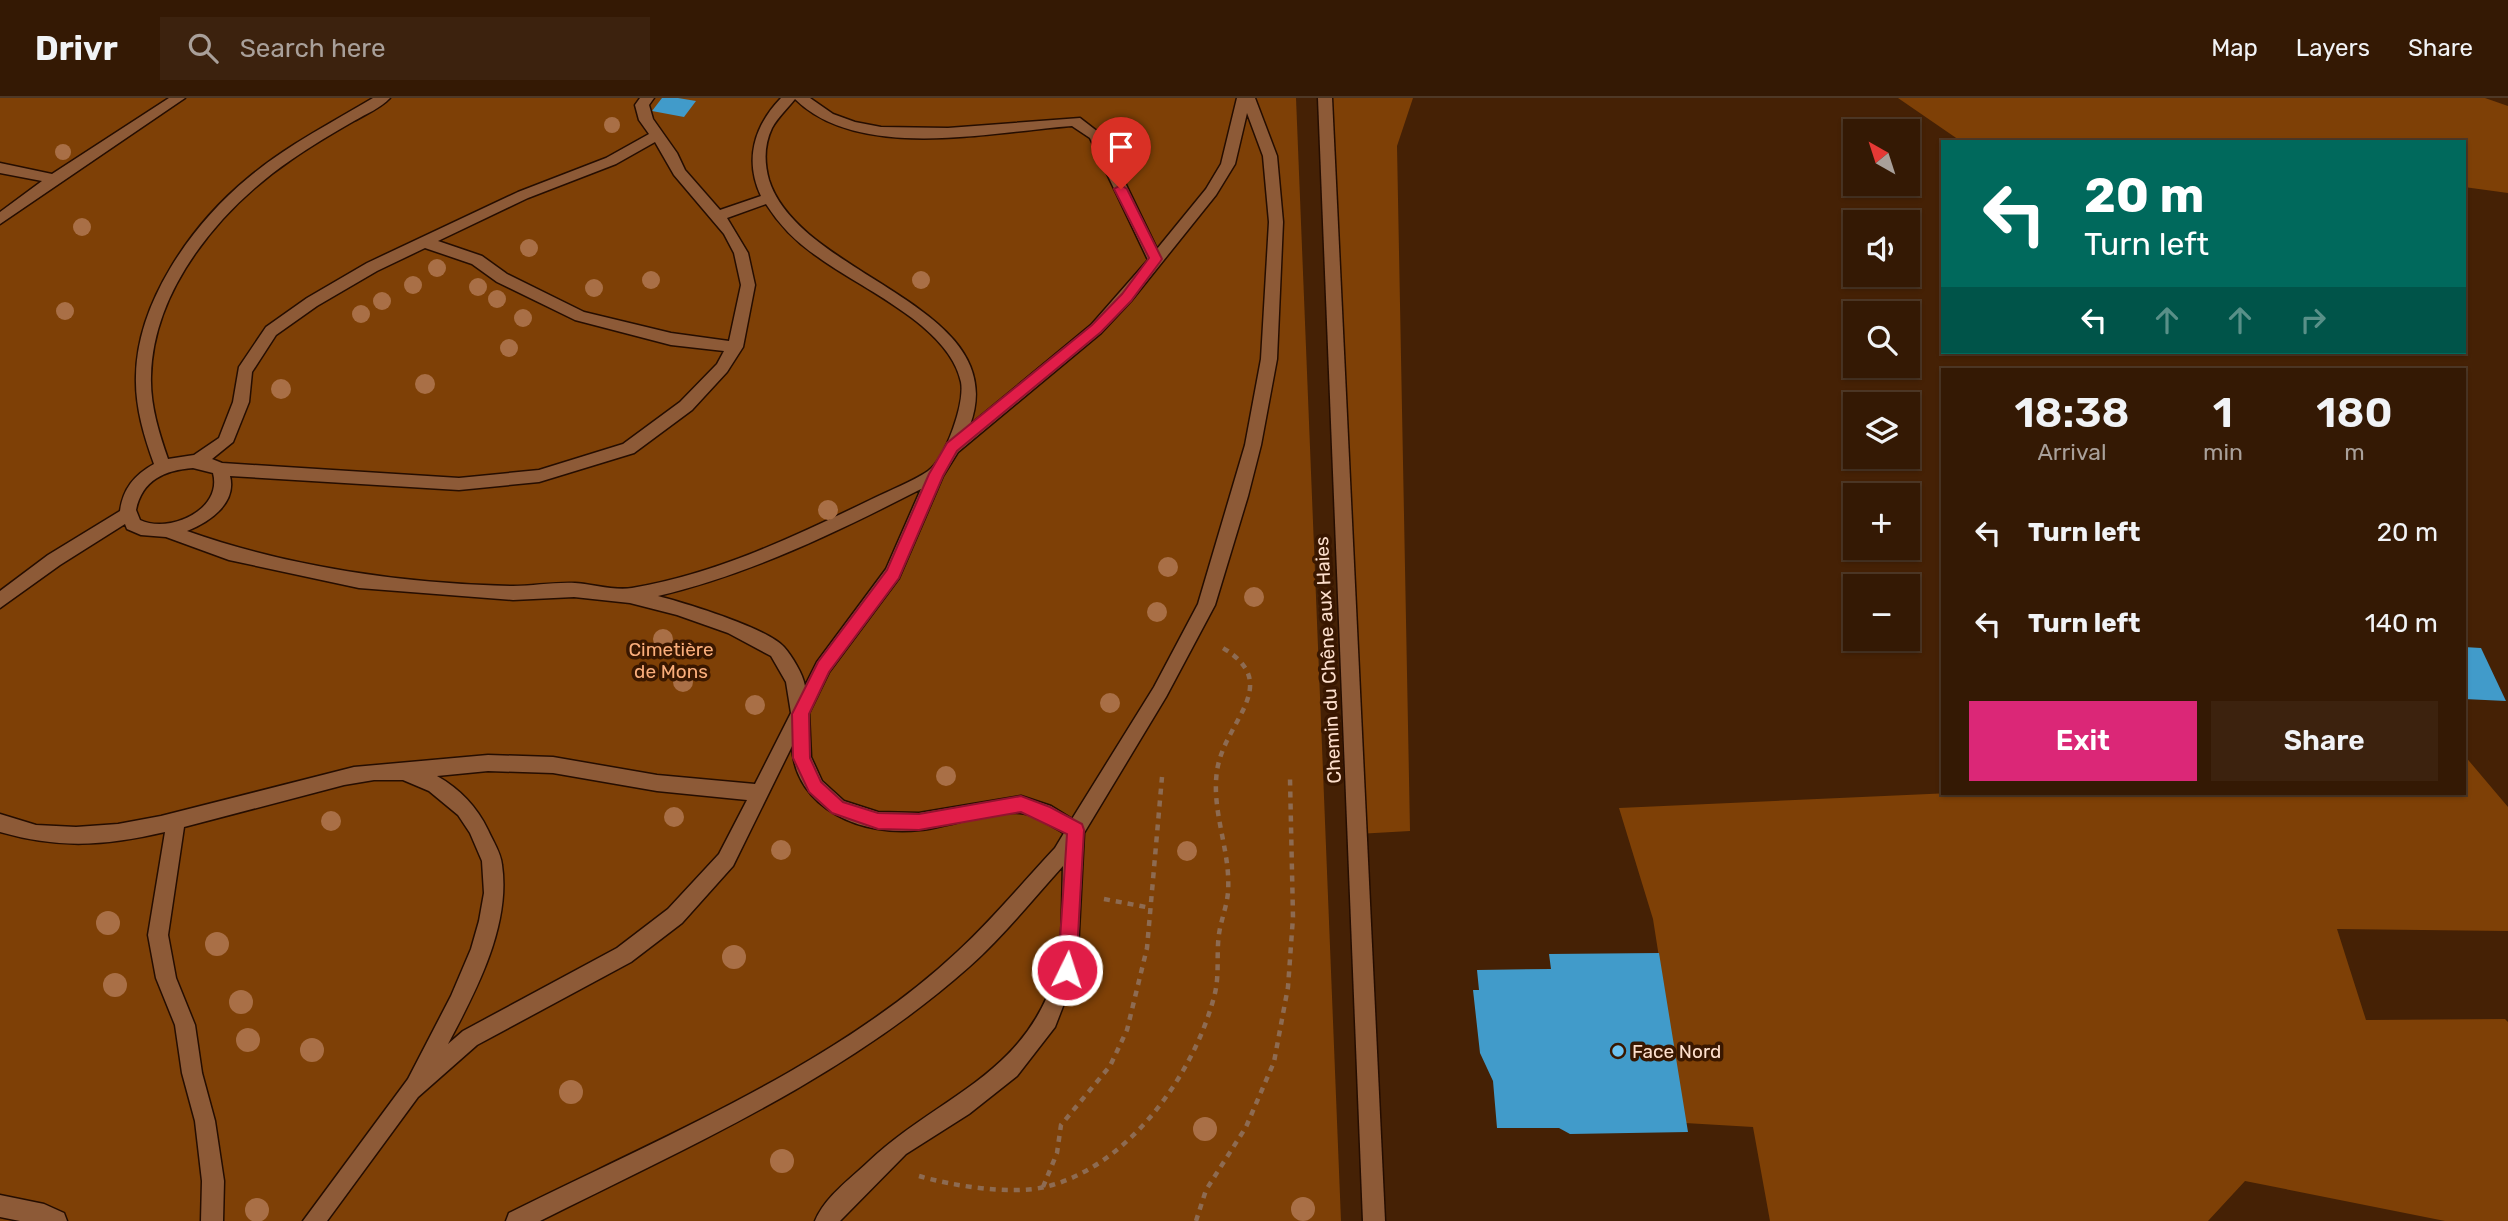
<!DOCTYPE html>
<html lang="en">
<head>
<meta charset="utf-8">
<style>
  body { margin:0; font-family:Rubik,sans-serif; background:#3c220e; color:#f1f3f6; height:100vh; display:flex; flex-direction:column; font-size:26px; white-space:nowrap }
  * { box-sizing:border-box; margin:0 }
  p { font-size:23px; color:#a9a09a }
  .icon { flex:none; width:38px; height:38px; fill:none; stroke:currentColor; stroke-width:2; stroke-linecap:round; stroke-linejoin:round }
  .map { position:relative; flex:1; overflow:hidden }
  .side { position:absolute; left:1941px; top:270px; width:525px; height:427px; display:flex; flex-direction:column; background:#341904; border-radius:0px; box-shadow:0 2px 5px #0004,0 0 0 2px #4e3826 }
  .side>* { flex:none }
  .top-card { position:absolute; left:1941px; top:42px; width:525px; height:214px; border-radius:0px; box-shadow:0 2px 5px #0004,0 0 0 2px #4e3826; background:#00695c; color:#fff; overflow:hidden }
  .needle { width:46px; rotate:321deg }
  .controls { position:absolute; left:1843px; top:21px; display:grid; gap:14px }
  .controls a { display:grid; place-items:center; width:77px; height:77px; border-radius:0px; background:#341904; box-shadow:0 2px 5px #0004,0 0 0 2px #4e3826; font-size:35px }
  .pin { position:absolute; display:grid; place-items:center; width:60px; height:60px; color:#fff; margin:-72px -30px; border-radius:50% 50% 50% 0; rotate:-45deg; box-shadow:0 0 7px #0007 }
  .pin .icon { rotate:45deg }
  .me { position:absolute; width:77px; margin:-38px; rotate:4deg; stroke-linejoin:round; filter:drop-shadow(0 0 5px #0008) }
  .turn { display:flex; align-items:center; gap:24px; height:147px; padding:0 28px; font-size:32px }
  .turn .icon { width:91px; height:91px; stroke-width:2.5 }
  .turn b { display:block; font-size:49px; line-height:60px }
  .lanes { display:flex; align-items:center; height:66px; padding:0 28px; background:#0003; justify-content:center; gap:35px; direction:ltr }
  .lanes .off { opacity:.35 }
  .eta { display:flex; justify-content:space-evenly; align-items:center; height:119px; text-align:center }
  .eta b { font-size:42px; font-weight:600; line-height:49px }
  .primary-button { display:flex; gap:14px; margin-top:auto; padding:14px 28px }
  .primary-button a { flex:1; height:80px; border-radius:0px; background:#db2777; color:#fff; font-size:28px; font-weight:600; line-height:80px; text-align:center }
  .primary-button a+a { background:#3c220e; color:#f1f3f6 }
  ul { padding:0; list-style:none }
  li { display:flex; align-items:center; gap:21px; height:91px; padding:0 28px }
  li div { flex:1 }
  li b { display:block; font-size:26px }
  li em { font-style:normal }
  header { display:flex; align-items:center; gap:42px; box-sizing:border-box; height:98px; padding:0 35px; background:#341904; border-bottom:2px solid #4e3826 }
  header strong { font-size:33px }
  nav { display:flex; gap:38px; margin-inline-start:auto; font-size:24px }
  .search { width:490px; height:63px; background:#3c220e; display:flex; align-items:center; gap:18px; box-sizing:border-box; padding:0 24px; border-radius:0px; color:#a9a09a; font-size:26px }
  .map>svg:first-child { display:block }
  .green { fill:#7e4006 }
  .building { fill:#419bca }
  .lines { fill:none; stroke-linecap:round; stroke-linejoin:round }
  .service-casing { stroke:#250d00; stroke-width:3 }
  .minor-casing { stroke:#250d00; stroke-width:3 }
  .path { stroke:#8d6b52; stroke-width:4.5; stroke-dasharray:6 6; stroke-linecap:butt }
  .service { fill:#8d5a37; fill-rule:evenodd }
  .minor { fill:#8d5a37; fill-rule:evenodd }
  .tree { fill:#a96f46 }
  .route { fill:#e11d48; stroke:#92132f; stroke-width:2 }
  .poi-dot { fill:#6cc3f2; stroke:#391700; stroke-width:2.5 }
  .labels { text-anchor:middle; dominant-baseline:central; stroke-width:7; stroke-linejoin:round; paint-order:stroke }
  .park-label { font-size:19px; fill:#faae7b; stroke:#391700 }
  .street-label { font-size:19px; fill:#fddfcc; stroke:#391700 }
  .poi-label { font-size:19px; fill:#fddfcc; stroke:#391700; text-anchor:start }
</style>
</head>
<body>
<header>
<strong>Drivr</strong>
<div class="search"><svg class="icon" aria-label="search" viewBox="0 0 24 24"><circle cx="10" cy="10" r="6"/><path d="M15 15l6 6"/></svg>Search here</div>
<nav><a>Map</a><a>Layers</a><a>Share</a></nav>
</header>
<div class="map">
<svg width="2508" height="1123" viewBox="0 0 2508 1123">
  <rect width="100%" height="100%" fill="#452105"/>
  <g class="green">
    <path d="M0,0H1296L1341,1123H0Z"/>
    <path d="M1325,0H1413L1397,48L1410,733L1357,736Z"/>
    <path d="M1898,0H2485L2508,8V95L2464,89V44H1962Z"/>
    <path d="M2464,657L2508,709V833L2337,831L2366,922L2505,921L2508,924V1123H2445L2245,1083L2208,1123H1770L1753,1029L1685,1025L1653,821L1619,710L1951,695H2464Z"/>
  </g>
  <g class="building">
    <path d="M662,0H678L696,3L684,19L652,13Z"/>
    <path d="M2464,549L2481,550L2506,603L2464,601Z"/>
    <path d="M1659,855L1688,1034L1570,1036L1559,1030H1497L1493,983L1480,955L1473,892H1479L1477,872L1551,871L1549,856Z"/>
  </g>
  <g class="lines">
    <g class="service-casing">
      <g id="service">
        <path d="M169,0H185L0,126V114L42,83L0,75V65L52,76Z"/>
        <path d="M373,0H390C381,10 366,16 354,23C333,35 311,48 291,62C222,109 153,190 151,278C150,307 159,335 168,361L194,357L219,340L233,304L239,269L266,229L307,200L367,165L518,94L606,60L649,36L639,22L635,7L640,0H654L649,7L653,21L677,55L685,72L720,112L761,98C744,62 754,28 781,0H810L833,16L855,24L881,29L948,30L1080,20L1102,37L1157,151L1206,91L1221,66L1237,0H1255L1277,58L1283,124L1277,261L1261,347L1248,398L1215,507L1166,599L1084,735L1077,872L1055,929L1017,978L969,1016L906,1056L840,1123H815C825,1099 850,1081 868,1064C939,997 1024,979 1056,875C1063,850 1062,796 1063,768C1033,801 1003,839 969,869C843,981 689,1048 540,1123H506L509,1115C659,1040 834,969 957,854C992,822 1023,784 1055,750L1064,735C1051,728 1035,716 1020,715C990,712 950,729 920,732C864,739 795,712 792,648L733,768L682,825L631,864L477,947L418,999L327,1123H303L408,981L451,898L471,851L479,823L484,795L482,763L470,735L458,717L429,693L403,682H374L344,687L184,729L168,837L176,880L195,927L202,975L215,1023L224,1083L223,1123H201L202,1083L195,1023L182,975L175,927L156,880L148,837L165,734C105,748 59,751 0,734V716L36,727L76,729L118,726L161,718L354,669L488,657L553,659L657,677L755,686L791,615L786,584L771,558L728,535L677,517L630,505L574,499L513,502L359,490L229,462L166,439L141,437L127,431L125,426L60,467L0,510V493L48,457L120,413C123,391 134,377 154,366C144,338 135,309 136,278C137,204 192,126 248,80C286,48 331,25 373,0ZM795,1C858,64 992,34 1072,28L1090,40L1148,162L1091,227L970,327C1014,207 800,180 769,82C764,64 764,47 772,30C778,19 787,11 795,1ZM1247,15L1263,58L1269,124L1261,261L1245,347L1198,506L1154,589L1072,721L1051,708L1021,698L919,715L878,714L844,703L822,683L811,659L809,615L829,574L899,480L943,378L958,354L1101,235L1131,203L1216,97L1235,66ZM655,44L674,77L724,136L734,155L741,187L729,243L671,235L584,214L507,176L482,158L438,143L528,100L616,66ZM766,106C780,128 797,145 818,159C861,191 949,227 961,284C965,305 946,360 928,373C912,384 890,392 872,401C796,438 716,476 632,490C614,493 593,486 575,485C554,484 533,488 513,488C405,486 288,469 187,433C210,424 237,405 230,378L459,392L539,384L634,355L692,312L727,274L743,249L755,187L748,155L727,120ZM425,150L472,166L497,184L575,222L671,247L724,253L717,266L680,304L623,346L539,372L459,380L222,365L212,361L233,344L249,304L252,274L276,237L317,208L377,173ZM193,370L213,375C223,412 169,436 140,422L136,412C142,382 165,372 193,370ZM921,391L886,471L817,564L805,588C803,576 792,558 784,549C767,530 685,505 658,498C751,476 837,434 921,391ZM488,673L553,675L657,693L747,702L719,756L668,811L617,850L463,933L448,946C475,895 511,828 502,767C501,755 493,743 488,732C477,709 460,691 437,678Z"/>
        <path d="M0,1097L44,1106L64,1115L67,1123H20L0,1119Z"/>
      </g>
    </g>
    <g class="minor-casing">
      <path id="minor" d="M1318,0H1332L1385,1123H1363Z"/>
    </g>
    <g class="path">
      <path d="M1104,801L1151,810"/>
      <path d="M919,1078C953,1088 1011,1097 1045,1089C1128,1069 1193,978 1214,899C1220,878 1216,857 1219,836C1221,822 1227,808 1228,794C1231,753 1211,714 1217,673C1224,623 1284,587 1223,550"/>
      <path d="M1043,1089L1057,1055L1061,1027L1110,968L1127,932L1147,850L1162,679"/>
      <path d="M1196,1123L1206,1092L1246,1029L1274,964L1288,889L1293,819L1290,681"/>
    </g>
    <use href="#service" class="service"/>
    <use href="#minor" class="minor"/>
  </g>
  <g class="tree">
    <circle cx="612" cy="27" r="8"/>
    <circle cx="63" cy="54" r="8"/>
    <circle cx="82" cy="129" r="9"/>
    <circle cx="529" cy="150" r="9"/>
    <circle cx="437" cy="170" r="9"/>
    <circle cx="651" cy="182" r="9"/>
    <circle cx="921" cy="182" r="9"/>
    <circle cx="413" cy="187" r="9"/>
    <circle cx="478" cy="189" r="9"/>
    <circle cx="594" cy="190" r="9"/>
    <circle cx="497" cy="201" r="9"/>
    <circle cx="382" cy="203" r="9"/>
    <circle cx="65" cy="213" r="9"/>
    <circle cx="361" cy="216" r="9"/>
    <circle cx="523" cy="220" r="9"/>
    <circle cx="509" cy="250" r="9"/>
    <circle cx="425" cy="286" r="10"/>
    <circle cx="281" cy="291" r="10"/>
    <circle cx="828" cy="412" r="10"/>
    <circle cx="1168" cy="469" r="10"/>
    <circle cx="1254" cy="499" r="10"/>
    <circle cx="1157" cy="514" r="10"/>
    <circle cx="663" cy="541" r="10"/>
    <circle cx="683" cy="584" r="10"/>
    <circle cx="1110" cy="605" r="10"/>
    <circle cx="755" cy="607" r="10"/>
    <circle cx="946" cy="678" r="10"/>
    <circle cx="674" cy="719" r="10"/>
    <circle cx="331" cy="723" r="10"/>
    <circle cx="781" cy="752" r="10"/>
    <circle cx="1187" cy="753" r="10"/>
    <circle cx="108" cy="825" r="12"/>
    <circle cx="217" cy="846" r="12"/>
    <circle cx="734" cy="859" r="12"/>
    <circle cx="115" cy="887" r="12"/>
    <circle cx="241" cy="904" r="12"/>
    <circle cx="248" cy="942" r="12"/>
    <circle cx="312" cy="952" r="12"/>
    <circle cx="571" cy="994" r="12"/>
    <circle cx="1205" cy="1031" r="12"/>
    <circle cx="782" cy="1063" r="12"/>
    <circle cx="1303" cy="1111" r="12"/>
    <circle cx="257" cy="1112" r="12"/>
  </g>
  <path class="route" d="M1121,87L1127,91L1162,161L1160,164L1131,203L1101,234L957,353L943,378L899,480L829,574L809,616L810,660L821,684L843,704L878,715L919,716L1021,698L1050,709L1082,726L1084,732L1076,872L1074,878L1067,880L1061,878L1058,872L1067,736L1021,714L919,732L878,731L832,715L809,694L793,660L792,616L818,564L887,472L929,376L947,345L1092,227L1122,196L1149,160L1114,91Z"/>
  <circle class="poi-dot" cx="1618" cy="953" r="7"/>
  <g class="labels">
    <g class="park-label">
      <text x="671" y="551">Cimetière<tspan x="671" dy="22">de Mons</tspan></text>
    </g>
    <g class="street-label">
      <text transform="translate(1328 562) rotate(-93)">Chemin du Chêne aux Haies</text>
    </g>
    <g class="poi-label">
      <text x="1632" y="953">Face Nord</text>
    </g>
  </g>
</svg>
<div class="controls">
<a><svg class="needle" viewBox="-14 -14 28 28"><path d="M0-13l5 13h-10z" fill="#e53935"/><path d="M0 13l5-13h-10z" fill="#a9a09a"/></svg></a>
<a><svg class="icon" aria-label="sound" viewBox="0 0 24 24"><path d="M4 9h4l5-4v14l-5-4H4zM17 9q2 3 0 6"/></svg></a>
<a><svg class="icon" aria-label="search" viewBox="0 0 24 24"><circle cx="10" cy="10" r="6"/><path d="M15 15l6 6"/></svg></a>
<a><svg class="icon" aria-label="layers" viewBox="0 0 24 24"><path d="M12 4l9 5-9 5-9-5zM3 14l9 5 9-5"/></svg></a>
<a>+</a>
<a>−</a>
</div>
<div class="pin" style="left:1121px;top:91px;background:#d93025"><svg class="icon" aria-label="arrive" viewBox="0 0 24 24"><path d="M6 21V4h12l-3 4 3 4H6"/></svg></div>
<svg class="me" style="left:1067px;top:872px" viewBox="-20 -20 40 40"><circle r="17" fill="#e11d48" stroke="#fff" stroke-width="3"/><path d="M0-11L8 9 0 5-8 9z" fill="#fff"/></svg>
<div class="top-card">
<div class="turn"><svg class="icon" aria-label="left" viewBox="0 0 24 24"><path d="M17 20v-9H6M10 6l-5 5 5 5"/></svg><div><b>20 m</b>Turn left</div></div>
<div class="lanes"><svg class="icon" aria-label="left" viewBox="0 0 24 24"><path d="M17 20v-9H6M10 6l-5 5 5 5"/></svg><svg class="icon off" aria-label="ahead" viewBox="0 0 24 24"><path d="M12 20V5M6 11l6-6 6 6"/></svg><svg class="icon off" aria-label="ahead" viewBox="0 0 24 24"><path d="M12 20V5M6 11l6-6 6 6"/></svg><svg class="icon off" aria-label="right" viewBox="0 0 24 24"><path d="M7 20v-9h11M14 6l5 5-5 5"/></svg></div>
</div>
<section class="side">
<div class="eta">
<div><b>18:38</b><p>Arrival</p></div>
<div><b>1</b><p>min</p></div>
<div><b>180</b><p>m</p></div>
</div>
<ul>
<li><svg class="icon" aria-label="left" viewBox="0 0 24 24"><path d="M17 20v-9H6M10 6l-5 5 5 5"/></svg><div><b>Turn left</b></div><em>20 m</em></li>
<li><svg class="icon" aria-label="left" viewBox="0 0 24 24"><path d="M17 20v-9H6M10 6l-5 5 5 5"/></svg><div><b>Turn left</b></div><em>140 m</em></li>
</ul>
<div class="primary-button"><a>Exit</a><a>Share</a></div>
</section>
</div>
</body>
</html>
